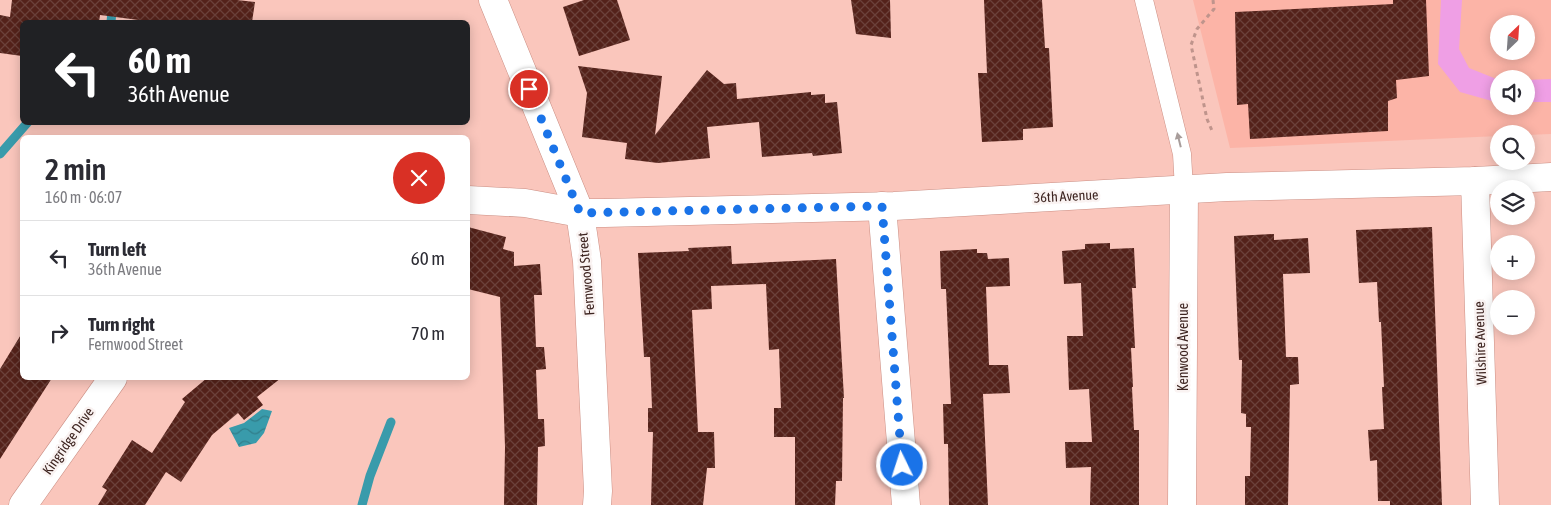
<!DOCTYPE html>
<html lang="en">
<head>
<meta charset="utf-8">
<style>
  body { margin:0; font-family:"Asap Condensed",sans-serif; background:#f2f2f3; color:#2b2b33; height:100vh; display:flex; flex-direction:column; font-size:19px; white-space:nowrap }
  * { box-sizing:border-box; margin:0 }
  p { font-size:16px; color:#7c7c81 }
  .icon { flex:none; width:28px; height:28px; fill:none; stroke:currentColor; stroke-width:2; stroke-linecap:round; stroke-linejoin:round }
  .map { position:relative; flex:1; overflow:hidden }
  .drawer { position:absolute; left:20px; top:135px; width:450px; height:245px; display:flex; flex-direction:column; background:#fff; border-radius:8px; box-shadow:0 2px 12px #0003 }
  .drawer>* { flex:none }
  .banner { position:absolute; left:20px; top:20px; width:450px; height:105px; border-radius:8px; box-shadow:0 2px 12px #0003; background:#202124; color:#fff; overflow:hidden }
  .needle { width:32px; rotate:25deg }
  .controls { position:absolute; left:1490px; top:15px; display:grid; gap:10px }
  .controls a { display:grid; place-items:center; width:45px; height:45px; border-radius:50%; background:#fff; box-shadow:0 2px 12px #0003; font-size:25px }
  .pin { position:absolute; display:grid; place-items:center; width:42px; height:42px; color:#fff; margin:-21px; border:2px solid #fff; border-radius:50%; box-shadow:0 1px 5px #0007 }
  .me { position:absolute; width:55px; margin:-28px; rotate:356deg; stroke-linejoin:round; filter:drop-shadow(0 0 4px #0008) }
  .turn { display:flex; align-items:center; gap:18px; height:105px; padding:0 25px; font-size:22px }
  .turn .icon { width:65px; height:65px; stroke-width:2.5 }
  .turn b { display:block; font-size:35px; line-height:42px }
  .round { display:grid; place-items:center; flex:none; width:52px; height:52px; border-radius:26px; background:#f2f2f3 }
  .head { display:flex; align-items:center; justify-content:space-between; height:85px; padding:0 25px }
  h1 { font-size:30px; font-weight:600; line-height:38px }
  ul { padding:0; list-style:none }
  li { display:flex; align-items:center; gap:15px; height:75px; padding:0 25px; border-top:1px solid #e1e1e2 }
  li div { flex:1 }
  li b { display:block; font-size:19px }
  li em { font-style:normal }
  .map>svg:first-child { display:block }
  .built { fill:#fcb4a7; fill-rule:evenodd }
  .pitch { fill:#ef9fe5 }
  .water { fill:url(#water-waves) }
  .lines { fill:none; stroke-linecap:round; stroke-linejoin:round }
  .stream { stroke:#399bab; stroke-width:9 }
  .building { fill:url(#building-cross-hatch) }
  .service-casing { stroke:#cb8e83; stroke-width:19 }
  .minor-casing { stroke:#cb8e83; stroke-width:29 }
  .path { stroke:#bf948c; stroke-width:3; stroke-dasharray:4 4; stroke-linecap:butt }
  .service { stroke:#fff; stroke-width:18 }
  .minor { stroke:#fff; stroke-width:28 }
  .oneway { fill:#a89d9b }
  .route { stroke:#1a73e8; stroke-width:9; stroke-dasharray:0 16.2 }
  .labels { text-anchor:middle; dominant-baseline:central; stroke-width:5; stroke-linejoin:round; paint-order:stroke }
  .street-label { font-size:14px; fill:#3e2521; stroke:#faf3f2 }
</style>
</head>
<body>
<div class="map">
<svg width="1551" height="505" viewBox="0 0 1551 505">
  <defs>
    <pattern id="water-waves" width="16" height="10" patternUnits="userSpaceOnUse" patternTransform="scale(1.25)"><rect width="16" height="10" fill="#399bab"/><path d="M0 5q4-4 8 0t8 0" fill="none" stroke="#317e8b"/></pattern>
    <pattern id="building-cross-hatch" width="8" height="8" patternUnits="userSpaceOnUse" patternTransform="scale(1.25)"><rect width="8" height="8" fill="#54221a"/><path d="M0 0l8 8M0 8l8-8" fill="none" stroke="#6b413a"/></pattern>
  </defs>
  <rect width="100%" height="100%" fill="#fac6bc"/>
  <path class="built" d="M1193,0H1551V134L1526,135V134H1499V136L1230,148ZM1499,24H1526V51H1499ZM1499,79H1526V106H1499Z"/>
  <g class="pitch">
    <path d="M1441,0H1462L1459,49L1469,68L1499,80V103L1460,92L1438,64Z"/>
    <path d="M1551,79V102H1526V80Z"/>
  </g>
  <path class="water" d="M262,409L272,411L264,433L256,443L239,447L229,428L244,423Z"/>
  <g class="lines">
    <g class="stream">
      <path d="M111,22L113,0"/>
      <path d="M0,154L28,122"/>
      <path d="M362,505L370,476L391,422"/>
    </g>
  </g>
  <g class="building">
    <path d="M12,0H237L255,2L252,22H154L100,15L99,22H22V56L0,53V15L10,17Z"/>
    <path d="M584,0H617L630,40L579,56L563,7Z"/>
    <path d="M851,0H890L891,38L856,34Z"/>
    <path d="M984,0H1042L1045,48H1049L1053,127L1023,129V140L982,142L978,73H987Z"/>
    <path d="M1393,0H1426L1429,76L1396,80L1397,98L1388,101V131L1250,139L1248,104L1237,105L1235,12L1393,4Z"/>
    <path d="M578,66L662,76L655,135L707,70L724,84L736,83L737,99L811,92V95L825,94V103L837,102L842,153L813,156L812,153L762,157L759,122L707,127L710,158L658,163L625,159L627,143L582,137L587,93Z"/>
    <path d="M468,227L506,237L503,249L514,252V266L540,264L542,295H534L536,347H544L546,369L536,370L538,419H544L545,446L538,447L537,505H504L505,447L500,297L468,289Z"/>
    <path d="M1432,227L1442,505H1390V501H1378L1377,460L1370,461L1368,430L1384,429L1382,387H1384L1381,322H1379L1377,282L1359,283L1356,230Z"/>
    <path d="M1274,234V240L1308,238L1310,273L1283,274L1286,357H1298L1299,384L1290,385L1288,505H1245V476H1250L1251,427H1246V414L1241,413L1242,360H1239L1234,236Z"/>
    <path d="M1110,243V249L1134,248L1136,288H1132L1135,348H1131L1133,387H1132L1134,430H1139V505H1090L1091,467L1066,468L1065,442H1092L1089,389L1069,390L1067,336H1083L1081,283L1064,284L1062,251L1085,249V244Z"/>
    <path d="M731,246L732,264L836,259L844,398H843L842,481H836L835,505H795V437H774V408H781L779,349L769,350L766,284L711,286L712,309L692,310L698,432H714L715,468H707L703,505H651L653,432H648V408H652L650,357H644L638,253L689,251L688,248Z"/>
    <path d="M977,249V253H987L988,259L1009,258L1010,286L986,287L989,365H1008L1010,393L983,394L988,505H949L948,444H944L943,404H951L946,289H941L940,251Z"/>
    <path d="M22,333V378H52L0,459V369Z"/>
    <path d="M207,378H281L257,397L263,405L244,420L238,413L212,435L181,482L166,472L145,505H98L107,490L102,487L132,440L152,453L185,402L182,399Z"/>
  </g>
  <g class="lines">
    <g class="service-casing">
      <path id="service" d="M1144,0L1182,154L1184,189"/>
    </g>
    <g class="minor-casing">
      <g id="minor">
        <path d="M493,0L580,213L587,261L598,491L597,505"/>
        <path d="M1475,181L1485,505"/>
        <path d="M468,200L525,203L580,213H604L894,206L1227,187L1475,181L1551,177"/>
        <path d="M882,206L906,505"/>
        <path d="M23,505L113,378"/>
        <path d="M1182,505L1184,189"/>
      </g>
    </g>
    <path class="path" d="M1213,0L1214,9L1197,29L1191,45L1207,119L1213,133"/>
    <use href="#service" class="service"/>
    <use href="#minor" class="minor"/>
  </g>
  <defs><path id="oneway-solid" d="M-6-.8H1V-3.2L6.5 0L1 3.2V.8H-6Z" transform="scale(1.25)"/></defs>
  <use class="oneway" href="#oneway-solid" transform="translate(1179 140) rotate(-104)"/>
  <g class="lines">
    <path class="route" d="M529,89L580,213L882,206L902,465"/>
  </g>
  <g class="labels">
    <g class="street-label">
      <text transform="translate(1066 196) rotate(-3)">36th Avenue</text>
      <text transform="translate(586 274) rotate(-95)">Fernwood Street</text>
      <text transform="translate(1480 343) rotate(-92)">Wilshire Avenue</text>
      <text transform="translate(1183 347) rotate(-90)">Kenwood Avenue</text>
      <text transform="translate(68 441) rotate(-55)">Kingridge Drive</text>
    </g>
  </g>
</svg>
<div class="controls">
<a><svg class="needle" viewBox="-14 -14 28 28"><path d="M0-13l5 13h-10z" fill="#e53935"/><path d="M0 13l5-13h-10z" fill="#7c7c81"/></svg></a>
<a><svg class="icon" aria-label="sound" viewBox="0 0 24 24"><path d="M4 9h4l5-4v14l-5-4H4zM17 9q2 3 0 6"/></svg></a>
<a><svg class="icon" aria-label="search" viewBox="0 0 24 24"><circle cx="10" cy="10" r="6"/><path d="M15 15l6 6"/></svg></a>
<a><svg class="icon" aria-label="layers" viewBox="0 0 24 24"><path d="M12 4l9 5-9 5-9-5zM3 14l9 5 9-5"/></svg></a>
<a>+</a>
<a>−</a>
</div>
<div class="pin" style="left:529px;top:89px;background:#d93025"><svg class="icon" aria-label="arrive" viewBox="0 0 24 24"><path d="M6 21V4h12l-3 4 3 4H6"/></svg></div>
<svg class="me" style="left:902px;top:465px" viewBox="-20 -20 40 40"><circle r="17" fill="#1a73e8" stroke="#fff" stroke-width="3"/><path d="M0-11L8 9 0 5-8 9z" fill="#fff"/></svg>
<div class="banner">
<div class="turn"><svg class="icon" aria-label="left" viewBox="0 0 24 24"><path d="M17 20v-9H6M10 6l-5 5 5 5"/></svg><div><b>60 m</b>36th Avenue</div></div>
</div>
<section class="drawer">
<div class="head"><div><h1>2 min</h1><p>160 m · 06:07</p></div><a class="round" style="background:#d93025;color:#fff"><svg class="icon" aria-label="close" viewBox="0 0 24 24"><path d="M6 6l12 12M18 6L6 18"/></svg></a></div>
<ul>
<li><svg class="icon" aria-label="left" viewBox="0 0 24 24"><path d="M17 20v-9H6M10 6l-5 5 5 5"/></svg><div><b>Turn left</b><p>36th Avenue</p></div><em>60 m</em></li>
<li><svg class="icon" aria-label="right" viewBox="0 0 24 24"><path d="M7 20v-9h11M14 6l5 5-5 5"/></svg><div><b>Turn right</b><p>Fernwood Street</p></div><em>70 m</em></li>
</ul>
</section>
</div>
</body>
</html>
